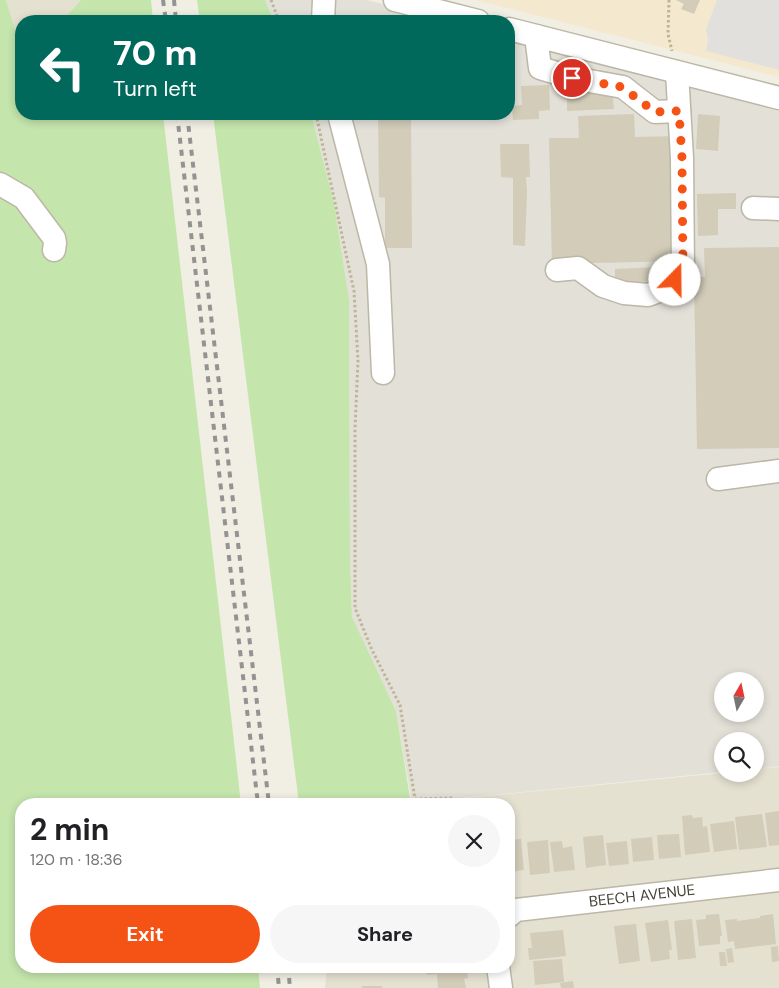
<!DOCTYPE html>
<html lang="en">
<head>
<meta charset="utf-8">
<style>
  body { margin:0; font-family:"DM Sans",sans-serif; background:#f6f6f6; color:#202124; height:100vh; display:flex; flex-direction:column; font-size:19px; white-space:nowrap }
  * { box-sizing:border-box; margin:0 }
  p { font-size:16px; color:#757577 }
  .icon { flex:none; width:28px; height:28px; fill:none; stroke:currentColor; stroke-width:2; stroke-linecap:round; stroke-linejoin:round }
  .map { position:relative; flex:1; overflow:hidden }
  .drawer { position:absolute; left:15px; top:798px; width:500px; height:175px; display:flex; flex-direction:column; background:#fff; border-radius:20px; box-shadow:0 2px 8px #0003 }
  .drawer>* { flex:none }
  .hud { position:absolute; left:15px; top:15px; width:500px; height:105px; border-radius:20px; box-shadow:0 2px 8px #0003; background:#00695c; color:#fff; overflow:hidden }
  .needle { width:32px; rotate:9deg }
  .controls { position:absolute; left:714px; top:672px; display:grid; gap:10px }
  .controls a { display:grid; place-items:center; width:50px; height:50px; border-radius:50%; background:#fff; box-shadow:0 2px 8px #0003; font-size:25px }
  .pin { position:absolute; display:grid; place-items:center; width:42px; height:42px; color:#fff; margin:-21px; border:2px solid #fff; border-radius:50%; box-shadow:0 1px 5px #0007 }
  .me { position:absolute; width:55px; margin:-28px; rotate:22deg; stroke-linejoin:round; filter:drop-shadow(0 0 4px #0008) }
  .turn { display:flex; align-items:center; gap:18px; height:105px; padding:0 15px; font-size:22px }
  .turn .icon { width:65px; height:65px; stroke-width:2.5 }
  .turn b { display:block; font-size:35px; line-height:42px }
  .round { display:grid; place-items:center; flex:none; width:52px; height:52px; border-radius:26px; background:#f6f6f6 }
  .overview { display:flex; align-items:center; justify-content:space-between; height:85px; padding:0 15px }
  h1 { font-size:30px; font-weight:700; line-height:38px }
  .cta { display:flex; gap:10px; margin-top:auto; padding:10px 15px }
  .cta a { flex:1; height:58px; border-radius:30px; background:#f55316; color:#fff; font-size:20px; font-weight:700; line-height:58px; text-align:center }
  .cta a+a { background:#f6f6f6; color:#202124 }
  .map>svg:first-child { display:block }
  .residential { fill:#e5e1d1 }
  .commercial { fill:#f4e8ce }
  .industrial { fill:#e3e0d8; fill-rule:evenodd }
  .green { fill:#c4e5ac }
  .parking { fill:#e2e0dc }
  .building { fill:#d2ccb9 }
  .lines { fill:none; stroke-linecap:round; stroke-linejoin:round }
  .minor-casing { stroke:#bcb7a6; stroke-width:25 }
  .path { stroke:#beb598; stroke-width:3; stroke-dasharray:2.5 2.5; stroke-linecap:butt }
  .minor { stroke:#fff; stroke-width:22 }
  .rail { stroke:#939393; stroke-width:4; stroke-dasharray:6 6; stroke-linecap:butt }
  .route { stroke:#f55316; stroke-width:9; stroke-dasharray:0 16.2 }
  .labels { text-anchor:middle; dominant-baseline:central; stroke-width:4; stroke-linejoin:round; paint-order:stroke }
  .street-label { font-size:15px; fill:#433f34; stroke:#fff }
</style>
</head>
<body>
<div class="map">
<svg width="779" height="988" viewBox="0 0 779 988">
  <rect width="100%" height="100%" fill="#f1efe3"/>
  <g class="residential">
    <path d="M6,0H81L62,21H21V49Z"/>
    <path d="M779,767V988H325L327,966H509V804L415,803L722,773L755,774V769Z"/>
  </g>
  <path class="commercial" d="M475,0H779V77Z"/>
  <g class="industrial">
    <path d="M265,0H367L450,21H274Z"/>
    <path d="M509,36L779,106V766L755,769V741H722V772L412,803L396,711L352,618L350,560L349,300L334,203L311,114H509ZM722,681H755V714H722Z"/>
  </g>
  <g class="green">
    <path d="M0,0H6L21,49V114H163L241,804H21V966H258L260,988H0Z"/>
    <path d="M81,0H151L153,21H62Z"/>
    <path d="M197,0H265L274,21H200Z"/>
    <path d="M213,114H311L334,203L349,300L350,560L352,617L396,711L411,804H299Z"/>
  </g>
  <path class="parking" d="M717,0H779V70L706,51L708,40L706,29Z"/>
  <g class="building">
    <path d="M676,0H700L694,14L681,9L684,4Z"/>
    <path d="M549,85L550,110L539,111V119L513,120L512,106L522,105L521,86Z"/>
    <path d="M612,89L614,109L567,111V96L577,95V91Z"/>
    <path d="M378,114H411L412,248H385V198L379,197Z"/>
    <path d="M634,114L635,137L677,136L680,261L552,264L549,138H579L578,116Z"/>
    <path d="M698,114L720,116L718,151L696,149Z"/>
    <path d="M500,144H529L530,177H526L527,192L525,246L513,245V178L501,177Z"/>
    <path d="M736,193V209H718V235L698,236L697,194Z"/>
    <path d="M779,247V448L697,449L694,277H705L704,248Z"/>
    <path d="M657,267V281L615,283V269Z"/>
    <path d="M779,811V845L769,846L765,813Z"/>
    <path d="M762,814L767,847L739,850L735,817Z"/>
    <path d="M692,815L693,818L702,817L703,827L707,826L710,852L685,855L682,816Z"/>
    <path d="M734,821L737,849L714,852L710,824Z"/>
    <path d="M679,834L681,857L659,859L657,835Z"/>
    <path d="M603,835L606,865L586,868L583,837Z"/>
    <path d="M652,837L654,860L633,862L631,839Z"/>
    <path d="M521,839L524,870L509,872V840Z"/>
    <path d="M548,840L550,873L530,875L527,842Z"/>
    <path d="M562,841L563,848L572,846L575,870L554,872L550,842Z"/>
    <path d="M627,841L629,864L609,866L606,843Z"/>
    <path d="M719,914L722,936H720V944L699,946L696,920L706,919V915Z"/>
    <path d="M773,914L776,944L735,949L734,941L728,942L725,920L737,919V921L760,918V916Z"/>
    <path d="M692,919L696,958L678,960L674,921Z"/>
    <path d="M668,920L672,950H669L670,959L651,962L645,923Z"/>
    <path d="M636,924L640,961L619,964L614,926Z"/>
    <path d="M563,930L566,956L529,960L528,948H532L530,933Z"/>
    <path d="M778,946L779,961L772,962L771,947Z"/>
    <path d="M732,948L734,962L728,963L726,949Z"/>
    <path d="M719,952H725L727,966H720Z"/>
    <path d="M562,959L564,982L535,985L533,961Z"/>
    <path d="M426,966H442V973H445V969L467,967L468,978L464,979L466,988H438L437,974L427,975Z"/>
    <path d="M573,981L574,988H561L560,983Z"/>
    <rect x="362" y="986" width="20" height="2"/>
  </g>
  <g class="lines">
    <g class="minor-casing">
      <g id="minor">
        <path d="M395,0L478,21"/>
        <path d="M323,21L324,0"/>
        <path d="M509,29L779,98"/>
        <path d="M536,36L540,68L573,78L623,87L655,112L679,111"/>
        <path d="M339,114L378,264L383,373"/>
        <path d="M0,184L24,198L54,238L55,243L54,250"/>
        <path d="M753,208L779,209"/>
        <path d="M557,270L578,268L603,286L624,293L648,295L667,288L683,272L682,158L677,72"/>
        <path d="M718,479L779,471"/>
        <path id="s1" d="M509,916L516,910L779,880"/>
        <path d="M498,966L501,988"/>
      </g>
    </g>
    <g class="path">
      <path d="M271,0L279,21"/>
      <path d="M669,0L668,34L672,51"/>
      <path d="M316,114L354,291L358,361L355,428V608L372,650L400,705L415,799L454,798L457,804"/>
    </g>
    <use href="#minor" class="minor"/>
    <g class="rail">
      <path d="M163,0L166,21"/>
      <path d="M174,0L176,21"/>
      <path d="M177,114L258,804"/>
      <path d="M187,114L269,804"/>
      <path d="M277,966L279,988"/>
      <path d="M288,966L290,988"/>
    </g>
  </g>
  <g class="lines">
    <path class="route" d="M572,78L622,87L655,112L679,111L682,158L683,272L675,280"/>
  </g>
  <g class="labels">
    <g class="street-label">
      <text stroke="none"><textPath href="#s1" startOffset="136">BEECH AVENUE</textPath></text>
    </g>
  </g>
</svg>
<div class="controls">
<a><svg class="needle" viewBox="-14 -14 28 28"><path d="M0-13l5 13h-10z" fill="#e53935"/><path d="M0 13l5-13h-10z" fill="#757577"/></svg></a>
<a><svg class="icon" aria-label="search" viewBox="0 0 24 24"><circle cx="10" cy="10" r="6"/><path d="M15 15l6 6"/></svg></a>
</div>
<div class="pin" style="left:572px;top:78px;background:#d93025"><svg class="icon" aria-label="arrive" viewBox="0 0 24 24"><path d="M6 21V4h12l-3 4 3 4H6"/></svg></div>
<svg class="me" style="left:675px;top:280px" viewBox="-20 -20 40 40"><circle r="19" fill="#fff"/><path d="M0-13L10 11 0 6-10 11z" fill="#f55316"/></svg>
<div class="hud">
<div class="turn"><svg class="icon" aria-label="left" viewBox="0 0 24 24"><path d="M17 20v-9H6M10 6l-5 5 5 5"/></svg><div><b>70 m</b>Turn left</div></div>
</div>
<section class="drawer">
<div class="overview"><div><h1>2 min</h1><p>120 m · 18:36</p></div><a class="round"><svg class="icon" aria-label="close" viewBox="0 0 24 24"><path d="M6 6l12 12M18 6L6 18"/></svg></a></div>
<div class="cta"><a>Exit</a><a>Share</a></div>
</section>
</div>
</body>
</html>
